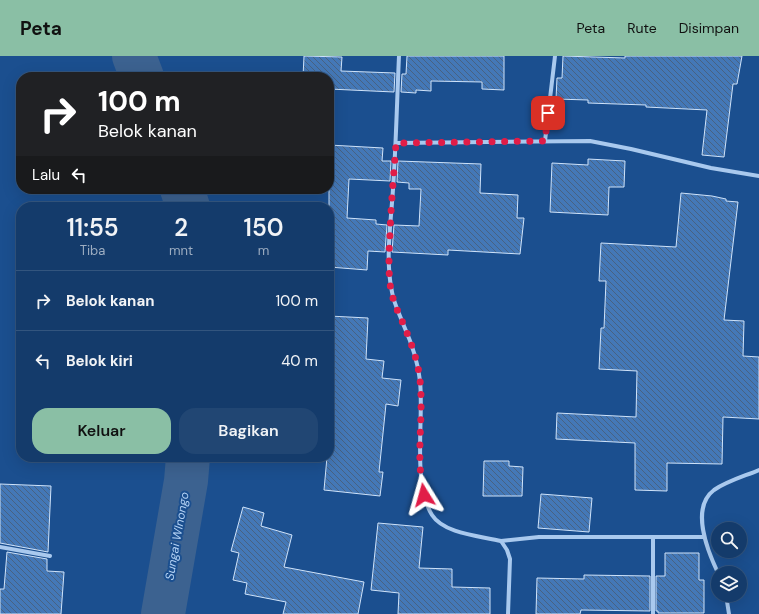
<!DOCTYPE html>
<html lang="id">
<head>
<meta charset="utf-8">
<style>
  body { margin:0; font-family:"DM Sans",sans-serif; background:#214673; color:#f1f3f6; height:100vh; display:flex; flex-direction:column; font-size:15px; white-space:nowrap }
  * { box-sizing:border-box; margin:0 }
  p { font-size:13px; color:#9dadc1 }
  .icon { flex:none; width:22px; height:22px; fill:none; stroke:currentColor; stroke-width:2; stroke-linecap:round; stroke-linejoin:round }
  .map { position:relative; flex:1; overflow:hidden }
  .side { position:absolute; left:16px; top:146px; width:318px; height:260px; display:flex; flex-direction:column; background:#143b6b; border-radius:16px; box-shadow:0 4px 16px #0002,0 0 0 1px #33557e }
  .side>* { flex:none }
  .banner { position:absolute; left:16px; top:16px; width:318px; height:122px; border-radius:16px; box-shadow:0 4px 16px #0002,0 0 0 1px #33557e; background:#202124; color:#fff; overflow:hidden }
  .controls { position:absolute; left:711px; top:466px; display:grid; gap:8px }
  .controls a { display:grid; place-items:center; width:36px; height:36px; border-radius:50%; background:#143b6b; box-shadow:0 4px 16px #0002,0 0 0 1px #33557e; font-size:20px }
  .pin { position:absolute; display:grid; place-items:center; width:34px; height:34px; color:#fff; margin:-17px; border-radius:8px; box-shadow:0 2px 6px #0006 }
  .me { position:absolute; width:44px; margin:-22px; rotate:352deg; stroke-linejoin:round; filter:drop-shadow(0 0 3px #0008) }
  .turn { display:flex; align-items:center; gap:14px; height:84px; padding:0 16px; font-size:18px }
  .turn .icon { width:52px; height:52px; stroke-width:2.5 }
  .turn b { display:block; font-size:28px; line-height:34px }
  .then { display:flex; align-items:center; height:38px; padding:0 16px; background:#0003; gap:8px; font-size:15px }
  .eta { display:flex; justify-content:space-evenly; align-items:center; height:68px; text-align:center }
  .eta b { font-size:24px; font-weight:600; line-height:28px }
  .cta { display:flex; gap:8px; margin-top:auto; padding:8px 16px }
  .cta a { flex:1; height:46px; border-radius:16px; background:#8abfa5; color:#111; font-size:16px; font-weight:600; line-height:46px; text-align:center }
  .cta a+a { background:#214673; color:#f1f3f6 }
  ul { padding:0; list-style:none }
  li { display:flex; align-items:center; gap:12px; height:60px; padding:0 16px; border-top:1px solid #33557e }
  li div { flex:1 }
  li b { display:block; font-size:15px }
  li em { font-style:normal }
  header { display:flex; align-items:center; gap:24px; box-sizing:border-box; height:56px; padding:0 20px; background:#8abfa5; color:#111 }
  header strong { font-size:19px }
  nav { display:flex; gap:22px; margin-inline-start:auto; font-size:14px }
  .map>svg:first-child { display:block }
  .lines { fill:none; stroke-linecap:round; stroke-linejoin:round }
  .river { stroke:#3c6290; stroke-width:44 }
  .building { fill:url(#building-back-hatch); stroke:#cfe3fa }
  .minor { stroke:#a9c9ee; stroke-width:4 }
  .route { stroke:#e11d48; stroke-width:7; stroke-dasharray:0 12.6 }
  .labels { text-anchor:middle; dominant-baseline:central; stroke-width:4; stroke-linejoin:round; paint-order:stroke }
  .water-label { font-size:12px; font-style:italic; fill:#b5d3f5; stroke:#1b4f8f }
</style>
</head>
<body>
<header>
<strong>Peta</strong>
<nav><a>Peta</a><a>Rute</a><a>Disimpan</a></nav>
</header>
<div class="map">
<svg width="759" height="558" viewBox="0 0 759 558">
  <defs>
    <pattern id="building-back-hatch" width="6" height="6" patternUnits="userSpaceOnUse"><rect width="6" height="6" fill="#4478b7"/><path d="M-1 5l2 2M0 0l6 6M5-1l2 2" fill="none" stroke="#486282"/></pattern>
  </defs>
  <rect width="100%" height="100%" fill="#1b4f8f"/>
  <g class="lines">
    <g class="river">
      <path d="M134,0L142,21"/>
      <path d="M182,133L188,151"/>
      <path d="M163,558L186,425L188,401"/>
    </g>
  </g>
  <g class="building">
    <path d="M304,0L342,1L341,15L395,17L394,36L329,33V21H303Z"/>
    <path d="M407,0H504V34L482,33V26L431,25V35L416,34V37L401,36L402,18H406Z"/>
    <path d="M563,0L625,2V0H742L737,28H733L724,101L702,99L707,54L646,51V49L588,47V44L556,43L557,22H562Z"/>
    <path d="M329,89L383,92L382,105H391L390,125L349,123L347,162L376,164V168L387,169L385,196L368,195L367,214L329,211Z"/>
    <path d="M588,103L625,105L624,131H609L608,159L550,156L552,107L588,109Z"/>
    <path d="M398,105L481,108L480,137L518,139L517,162H524L520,198L448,194V199L392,196L394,169L419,170L421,133H409V127L397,126Z"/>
    <path d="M681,137L712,140L726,143V145L738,146L724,264L744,265L743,300L759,301V363L723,361L722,408L667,407V435L635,434V387L556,383L557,357L636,361L637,315L599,313L601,272H604L606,225H599L601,187L676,191Z"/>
    <path d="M329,260L368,262L366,303L384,305L382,322L401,324L398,350L386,348L379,416H383L380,440L324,434L327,401H329Z"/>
    <path d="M484,405H509V410L523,411L522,440H483Z"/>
    <path d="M0,428L51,430L48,496L0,487Z"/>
    <path d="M541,438L592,442L589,476L538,472Z"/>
    <path d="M243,451L264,457L261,470L292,479L284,511L364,526L358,558H283L286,546L245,538L247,527L233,524L239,497L231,495Z"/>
    <path d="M378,467L423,471L419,512L452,513V531L490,532V558H398L399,537L371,534Z"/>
    <path d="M7,496L47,503V515L64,516L61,558H0V533H4Z"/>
    <path d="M665,497H699V524H704V557H658V555H656V520H665Z"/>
    <path d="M584,519L650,520V555L581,554L580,558H536L537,522L584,523Z"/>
  </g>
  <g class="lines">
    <g class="minor">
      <path d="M399,0C397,44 396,89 393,133C391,166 385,203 392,236C394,248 400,259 404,270C412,288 418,306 420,325C424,363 412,427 432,459C444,478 481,480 501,485L507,494L510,503L508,558"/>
      <path d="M545,85L555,0"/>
      <path d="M396,87L590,85L631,93L711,112L759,120"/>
      <path d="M653,481V558"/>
      <path d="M501,485L539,481H704"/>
      <path d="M0,491L50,500"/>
      <path d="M718,517C708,496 690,452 714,434C727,425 745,420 759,414"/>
      <path d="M726,539L729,558"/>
    </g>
  </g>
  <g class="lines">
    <path class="route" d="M424,439C415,401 424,362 420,324C418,306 412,289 405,272C400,260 394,248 391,235C388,216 389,197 390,178C391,147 394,117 396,87L545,85L548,57"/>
  </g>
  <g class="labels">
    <g class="water-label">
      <text transform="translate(177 480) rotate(-80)">Sungai WInongo</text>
    </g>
  </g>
</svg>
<div class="controls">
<a><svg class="icon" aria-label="search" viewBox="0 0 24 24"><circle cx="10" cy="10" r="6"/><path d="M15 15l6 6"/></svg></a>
<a><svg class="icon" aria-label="layers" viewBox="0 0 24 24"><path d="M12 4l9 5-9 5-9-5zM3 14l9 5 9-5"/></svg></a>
</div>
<div class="pin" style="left:548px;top:57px;background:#d93025"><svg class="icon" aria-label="arrive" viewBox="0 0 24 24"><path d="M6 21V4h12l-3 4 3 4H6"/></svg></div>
<svg class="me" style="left:424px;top:439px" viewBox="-20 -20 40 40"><path d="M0-17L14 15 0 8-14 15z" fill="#e11d48" stroke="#fff" stroke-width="4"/></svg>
<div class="banner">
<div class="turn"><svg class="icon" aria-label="right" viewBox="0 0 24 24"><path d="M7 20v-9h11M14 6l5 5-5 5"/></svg><div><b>100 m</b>Belok kanan</div></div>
<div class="then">Lalu<svg class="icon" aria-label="left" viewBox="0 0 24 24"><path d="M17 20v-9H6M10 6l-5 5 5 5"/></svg></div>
</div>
<section class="side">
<div class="eta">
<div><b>11:55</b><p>Tiba</p></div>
<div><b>2</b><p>mnt</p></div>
<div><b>150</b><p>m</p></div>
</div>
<ul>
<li><svg class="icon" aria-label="right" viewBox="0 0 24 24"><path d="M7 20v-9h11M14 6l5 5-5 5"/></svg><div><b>Belok kanan</b></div><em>100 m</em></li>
<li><svg class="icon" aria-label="left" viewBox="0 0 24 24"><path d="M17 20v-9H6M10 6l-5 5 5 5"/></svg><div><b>Belok kiri</b></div><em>40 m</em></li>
</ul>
<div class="cta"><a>Keluar</a><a>Bagikan</a></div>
</section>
</div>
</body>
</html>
